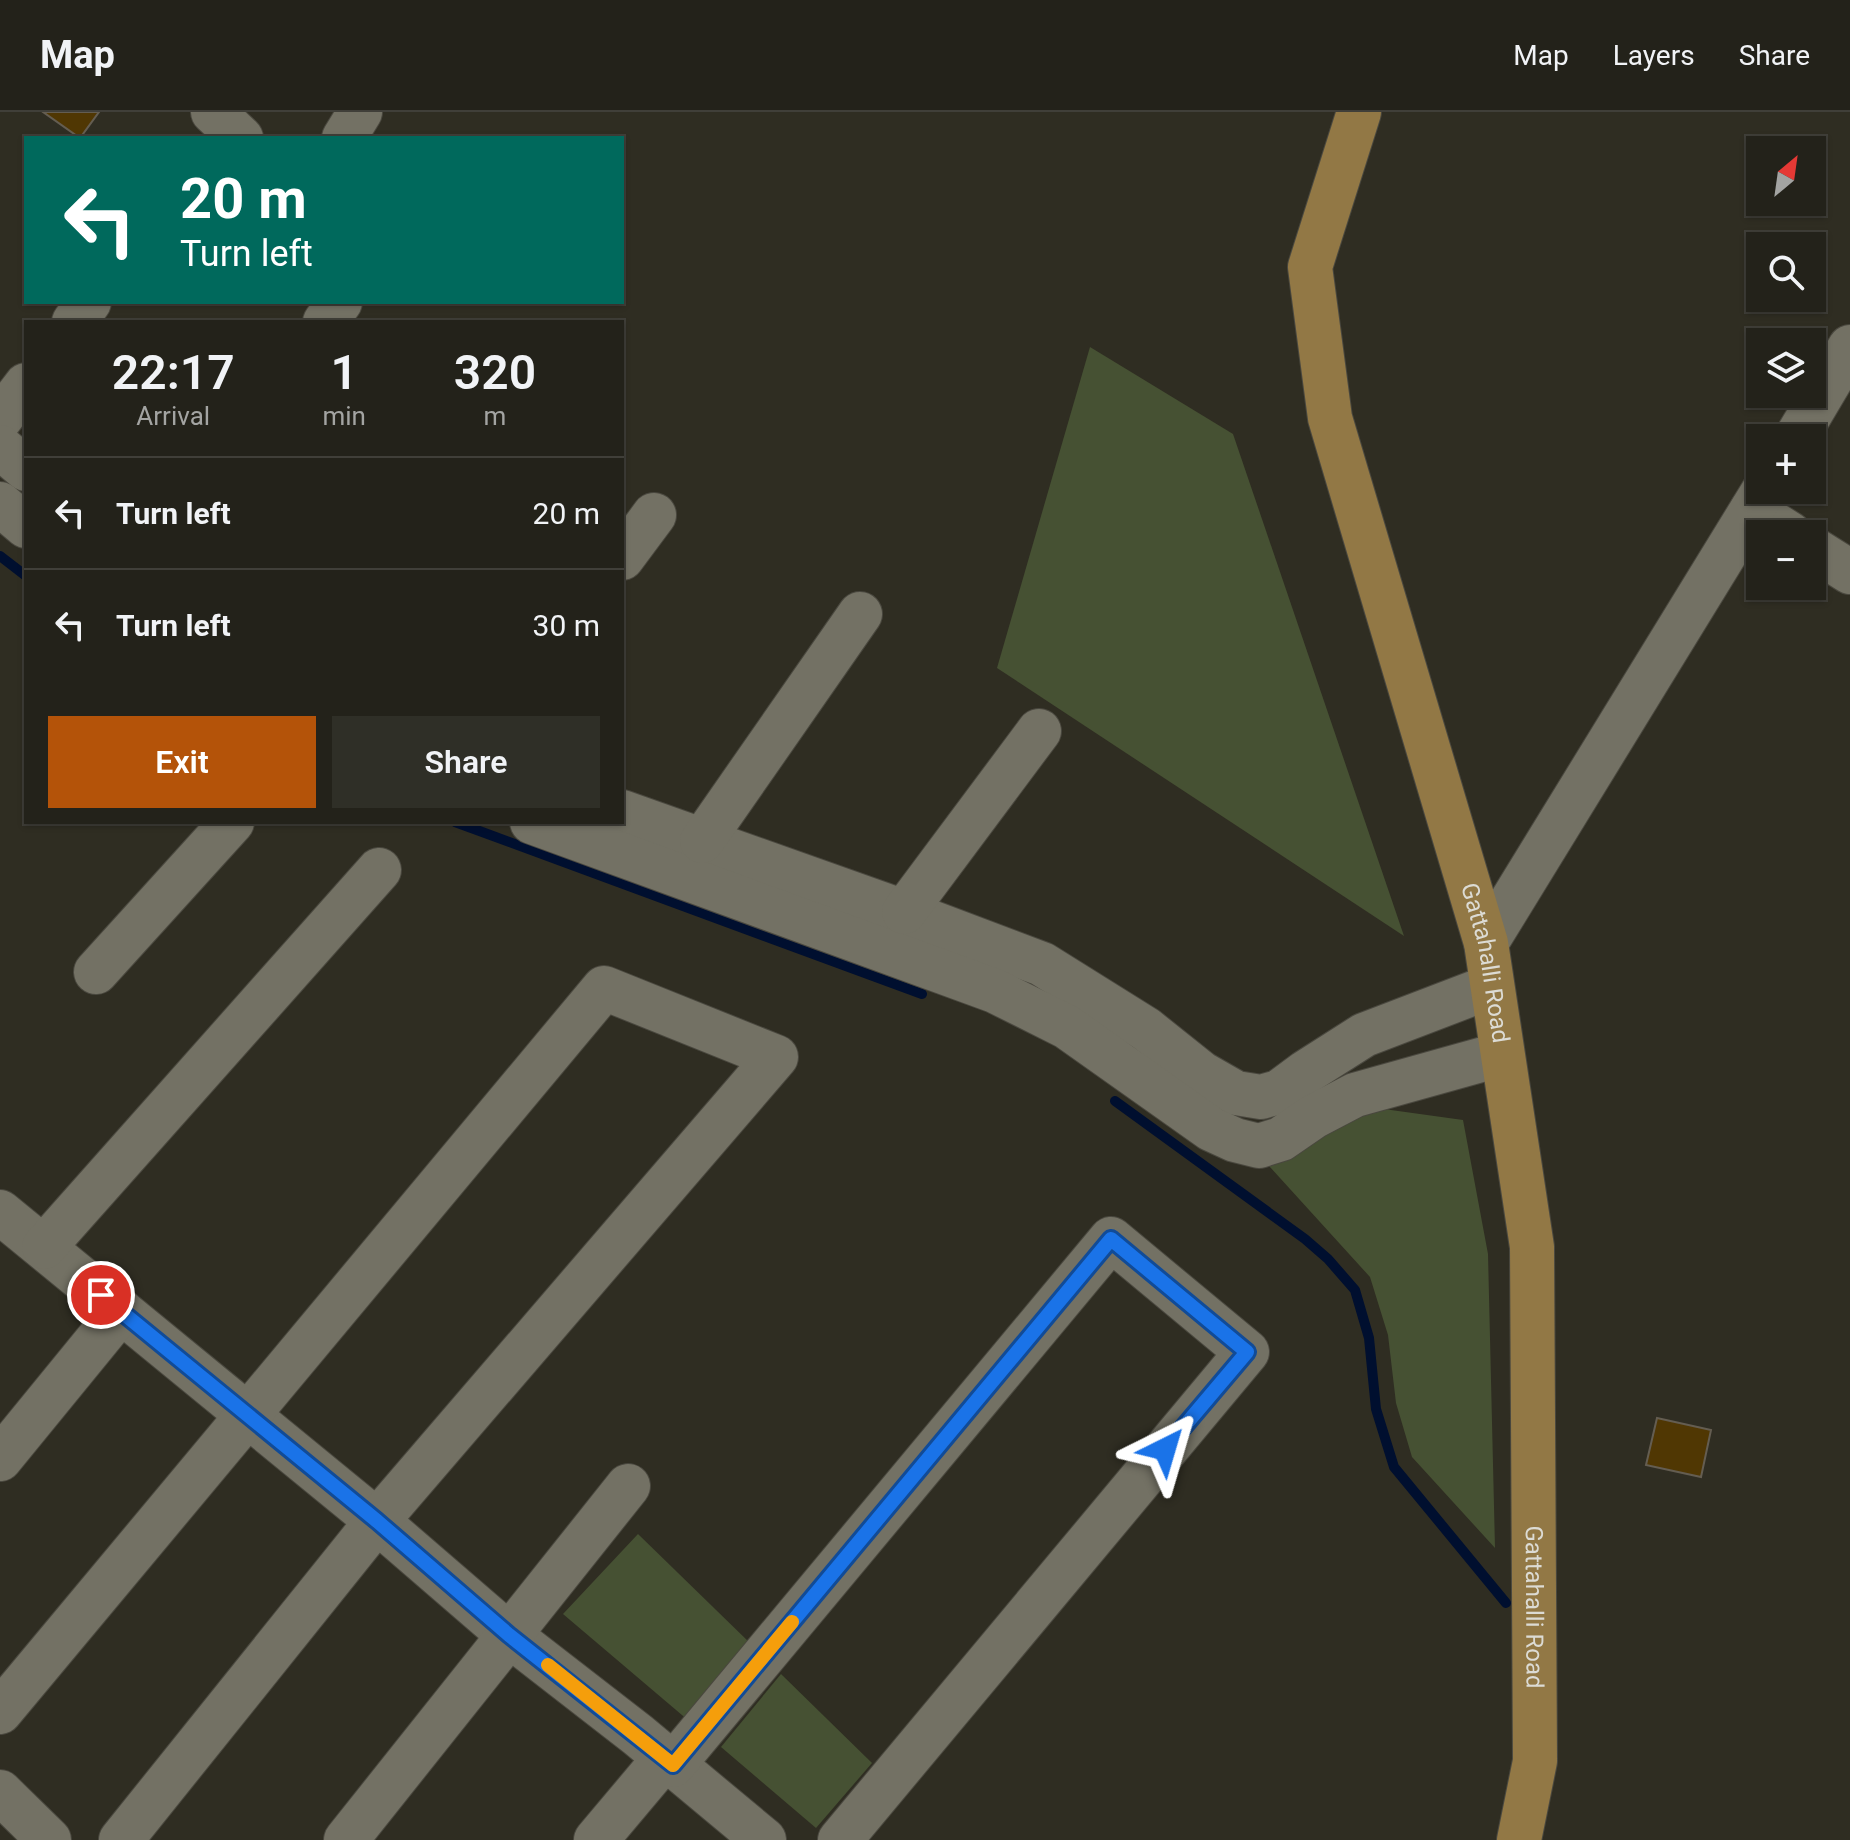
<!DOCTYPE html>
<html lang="en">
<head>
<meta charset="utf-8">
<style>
  body { margin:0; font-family:Roboto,sans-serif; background:#2f2f27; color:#f1f3f6; height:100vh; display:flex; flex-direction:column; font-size:30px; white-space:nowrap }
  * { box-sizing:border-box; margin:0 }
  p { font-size:26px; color:#a3a4a2 }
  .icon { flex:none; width:44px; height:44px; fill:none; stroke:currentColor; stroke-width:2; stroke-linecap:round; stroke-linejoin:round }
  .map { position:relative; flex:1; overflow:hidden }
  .drawer { position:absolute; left:24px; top:208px; width:600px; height:504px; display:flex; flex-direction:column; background:#23221a; border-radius:0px; box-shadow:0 2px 6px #0004,0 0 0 2px #403f39 }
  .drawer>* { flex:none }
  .guide { position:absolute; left:24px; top:24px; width:600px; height:168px; border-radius:0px; box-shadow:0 2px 6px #0004,0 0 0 2px #403f39; background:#00695c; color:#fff; overflow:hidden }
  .needle { width:52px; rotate:29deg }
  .controls { position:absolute; left:1746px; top:24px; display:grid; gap:16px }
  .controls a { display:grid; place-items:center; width:80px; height:80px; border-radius:0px; background:#23221a; box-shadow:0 2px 6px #0004,0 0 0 2px #403f39; font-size:40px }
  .pin { position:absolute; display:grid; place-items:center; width:68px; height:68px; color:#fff; margin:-34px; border:4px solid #fff; border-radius:50%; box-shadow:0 2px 8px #0007 }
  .me { position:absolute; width:88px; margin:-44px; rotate:40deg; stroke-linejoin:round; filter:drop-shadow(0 0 6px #0008) }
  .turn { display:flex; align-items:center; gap:28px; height:168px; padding:0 24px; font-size:36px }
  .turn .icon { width:104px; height:104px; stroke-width:2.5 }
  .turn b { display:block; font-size:56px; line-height:68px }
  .eta { display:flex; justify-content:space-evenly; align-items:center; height:136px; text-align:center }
  .eta b { font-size:48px; font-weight:600; line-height:56px }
  .primary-button { display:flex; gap:16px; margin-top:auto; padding:16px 24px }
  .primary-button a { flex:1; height:92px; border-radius:0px; background:#b45309; color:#fff; font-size:32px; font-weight:600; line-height:92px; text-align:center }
  .primary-button a+a { background:#2f2f27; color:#f1f3f6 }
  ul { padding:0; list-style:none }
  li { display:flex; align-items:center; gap:24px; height:112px; padding:0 24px; border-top:2px solid #403f39 }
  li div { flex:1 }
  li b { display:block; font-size:30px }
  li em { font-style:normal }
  header { display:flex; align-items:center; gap:48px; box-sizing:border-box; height:112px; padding:0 40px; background:#23221a; border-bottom:2px solid #403f39 }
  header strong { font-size:38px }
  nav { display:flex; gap:44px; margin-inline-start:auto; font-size:28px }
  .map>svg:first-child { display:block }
  .green { fill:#465133 }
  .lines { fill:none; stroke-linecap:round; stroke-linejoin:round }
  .stream { stroke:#000f2f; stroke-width:10 }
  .building { fill:#503703; stroke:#645d51; stroke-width:2 }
  .minor-casing { stroke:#4a483f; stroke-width:46 }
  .major-casing { stroke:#4a483f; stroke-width:46 }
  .minor { stroke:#737164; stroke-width:44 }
  .major { stroke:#927845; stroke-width:44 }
  .route-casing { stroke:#114b97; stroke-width:20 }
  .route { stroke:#1a73e8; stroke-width:14 }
  .slow { stroke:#f59e0b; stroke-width:14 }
  .labels { text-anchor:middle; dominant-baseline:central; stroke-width:6; stroke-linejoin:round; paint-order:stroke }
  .street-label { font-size:24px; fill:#dcdbd4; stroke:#252318 }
</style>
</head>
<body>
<header>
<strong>Map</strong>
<nav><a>Map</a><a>Layers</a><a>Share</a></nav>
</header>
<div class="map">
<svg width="1850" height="1728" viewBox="0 0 1850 1728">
  <rect width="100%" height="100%" fill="#2f2d22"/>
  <g class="green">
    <path d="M1090,235L1233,322L1404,824L997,556Z"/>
    <path d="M1355,993L1463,1008L1488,1142L1495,1436L1412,1345L1396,1291L1388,1223L1370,1165L1269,1054Z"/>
    <path d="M638,1422L752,1533L689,1609L563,1502Z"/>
    <path d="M781,1562L872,1651L816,1716L721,1635Z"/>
  </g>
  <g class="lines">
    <g class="stream">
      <path d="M0,444L26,464"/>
      <path d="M455,710L922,882"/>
      <path d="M1115,989L1305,1127L1328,1147L1355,1178L1369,1226L1376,1297L1394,1355L1506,1491"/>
    </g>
  </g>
  <g class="building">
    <path d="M43,0H99L80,26Z"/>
    <path d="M1657,1306L1711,1318L1701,1365L1646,1353Z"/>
  </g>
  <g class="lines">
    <g class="minor-casing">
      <g id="minor">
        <path d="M213,0L241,26"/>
        <path d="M344,26L360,0"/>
        <path d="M74,210L89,190"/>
        <path d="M325,210L340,190"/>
        <path d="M0,307L26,273"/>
        <path d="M1796,326L1850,235"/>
        <path d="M0,335L26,357"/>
        <path d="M0,392L26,414"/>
        <path d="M1752,398L1790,422"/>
        <path d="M1812,436L1850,460"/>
        <path d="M622,446L654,403"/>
        <path d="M622,700L904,800L1042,852L1146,917L1201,961L1236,981L1261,985L1279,980L1306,960L1364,923L1492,874"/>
        <path d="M532,710L995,879L1067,915L1211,1017L1235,1028L1259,1034L1281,1027L1313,1005L1355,983L1502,942"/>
        <path d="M702,729L860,502"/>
        <path d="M904,800L1039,619"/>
        <path d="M1486,831L1764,378"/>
        <path d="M96,860L232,710"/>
        <path d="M0,1100L377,1409L509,1523L638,1623L764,1728"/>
        <path d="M44,1135L379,758"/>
        <path d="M0,1347L121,1199"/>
        <path d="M0,1600L604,876L776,945L377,1409L121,1728"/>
        <path d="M673,1653L1111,1127L1247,1240L840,1728"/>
        <path d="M0,1680L49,1728"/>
        <path d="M346,1728L628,1374"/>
        <path d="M596,1728L665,1646"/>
      </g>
    </g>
    <g class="major-casing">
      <g id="major">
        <path id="s1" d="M1359,0L1310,155L1330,306L1486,831L1532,1135L1535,1649L1519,1728"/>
      </g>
    </g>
    <use href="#minor" class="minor"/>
    <use href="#major" class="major"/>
  </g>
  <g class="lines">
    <g class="route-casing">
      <path id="route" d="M101,1183L377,1409L509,1523L673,1653L1111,1127L1247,1240L1165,1337"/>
    </g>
    <use href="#route" class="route"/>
    <path class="slow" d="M548,1553L673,1653L792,1510"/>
  </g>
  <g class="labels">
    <g class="street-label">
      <text stroke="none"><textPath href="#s1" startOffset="882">Gattahalli Road</textPath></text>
      <text stroke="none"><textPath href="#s1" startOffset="1530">Gattahalli Road</textPath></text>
    </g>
  </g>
</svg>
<div class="controls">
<a><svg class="needle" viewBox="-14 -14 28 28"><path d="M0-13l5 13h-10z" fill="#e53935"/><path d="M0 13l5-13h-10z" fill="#a3a4a2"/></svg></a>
<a><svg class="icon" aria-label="search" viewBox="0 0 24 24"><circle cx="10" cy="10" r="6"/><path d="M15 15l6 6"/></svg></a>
<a><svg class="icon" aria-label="layers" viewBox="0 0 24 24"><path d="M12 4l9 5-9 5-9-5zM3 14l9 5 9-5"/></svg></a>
<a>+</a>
<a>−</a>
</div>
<div class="pin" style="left:101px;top:1183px;background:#d93025"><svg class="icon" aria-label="arrive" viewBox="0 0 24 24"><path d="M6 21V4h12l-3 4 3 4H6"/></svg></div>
<svg class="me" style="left:1165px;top:1337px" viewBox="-20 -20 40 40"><path d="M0-17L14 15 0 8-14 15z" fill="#1a73e8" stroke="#fff" stroke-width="4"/></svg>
<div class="guide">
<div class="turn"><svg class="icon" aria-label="left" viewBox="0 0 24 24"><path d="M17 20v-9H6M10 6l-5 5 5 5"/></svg><div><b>20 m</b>Turn left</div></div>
</div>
<section class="drawer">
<div class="eta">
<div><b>22:17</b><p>Arrival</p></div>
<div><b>1</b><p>min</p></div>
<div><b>320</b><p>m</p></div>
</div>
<ul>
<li><svg class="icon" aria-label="left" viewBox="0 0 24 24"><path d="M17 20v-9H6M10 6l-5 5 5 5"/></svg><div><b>Turn left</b></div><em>20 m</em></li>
<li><svg class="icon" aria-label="left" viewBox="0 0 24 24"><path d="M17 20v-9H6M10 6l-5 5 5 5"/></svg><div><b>Turn left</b></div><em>30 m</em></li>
</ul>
<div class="primary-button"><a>Exit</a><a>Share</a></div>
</section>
</div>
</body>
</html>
